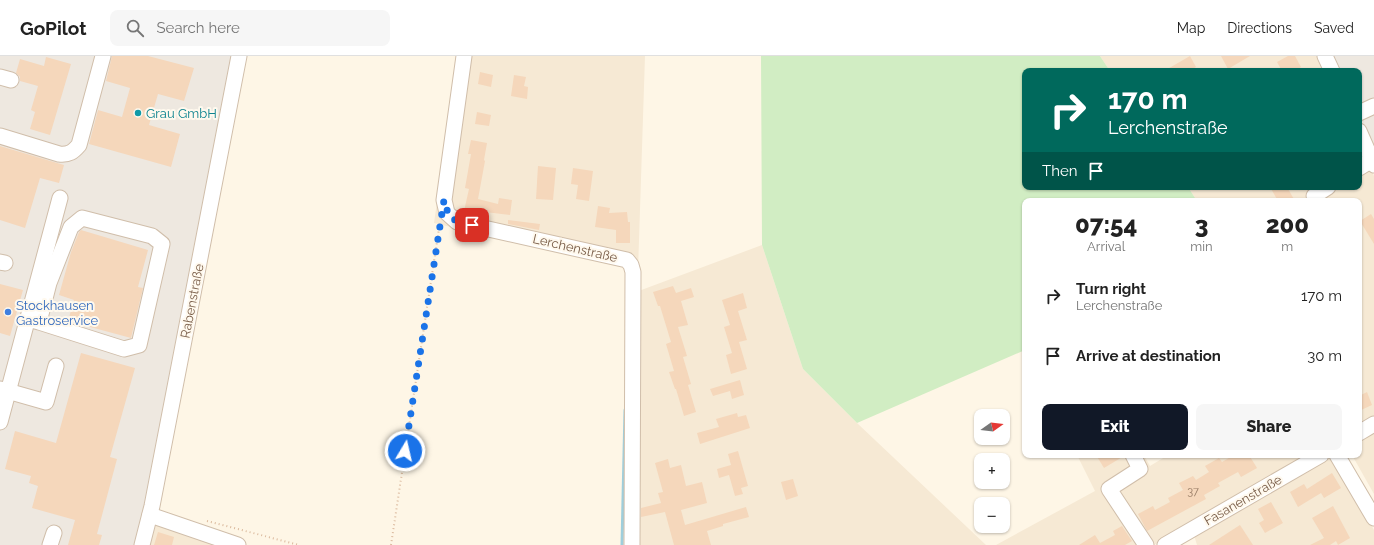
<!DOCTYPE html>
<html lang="en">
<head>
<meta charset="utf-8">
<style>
  body { margin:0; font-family:Raleway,sans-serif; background:#f6f6f6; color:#222; height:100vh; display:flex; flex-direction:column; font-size:15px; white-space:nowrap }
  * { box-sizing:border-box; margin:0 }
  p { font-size:13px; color:#767676 }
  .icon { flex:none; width:22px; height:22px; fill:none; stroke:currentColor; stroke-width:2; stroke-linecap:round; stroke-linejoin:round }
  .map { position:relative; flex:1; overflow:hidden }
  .drawer { position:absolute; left:1022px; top:142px; width:340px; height:260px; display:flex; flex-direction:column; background:#fff; border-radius:8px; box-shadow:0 1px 3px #0004 }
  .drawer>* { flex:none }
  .hud { position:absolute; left:1022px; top:12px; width:340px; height:122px; border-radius:8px; box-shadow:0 1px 3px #0004; background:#00695c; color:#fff; overflow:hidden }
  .needle { width:26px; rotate:76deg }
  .fabs { position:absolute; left:974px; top:353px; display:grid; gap:8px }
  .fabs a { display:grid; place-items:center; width:36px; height:36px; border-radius:8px; background:#fff; box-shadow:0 1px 3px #0004; font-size:20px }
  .pin { position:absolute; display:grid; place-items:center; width:34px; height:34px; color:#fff; margin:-17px; border-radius:8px; box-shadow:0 2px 6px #0006 }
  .me { position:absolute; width:44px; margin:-22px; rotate:9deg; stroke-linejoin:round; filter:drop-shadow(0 0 3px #0008) }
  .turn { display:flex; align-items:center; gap:14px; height:84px; padding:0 20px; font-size:18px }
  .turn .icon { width:52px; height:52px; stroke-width:2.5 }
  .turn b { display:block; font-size:28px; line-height:34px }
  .then { display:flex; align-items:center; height:38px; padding:0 20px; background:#0003; gap:8px; font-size:15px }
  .eta { display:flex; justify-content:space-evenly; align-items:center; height:68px; text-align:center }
  .eta b { font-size:24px; font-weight:800; line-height:28px }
  .cta { display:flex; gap:8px; margin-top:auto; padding:8px 20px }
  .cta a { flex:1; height:46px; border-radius:8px; background:#111827; color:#fff; font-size:16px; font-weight:800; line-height:46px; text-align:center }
  .cta a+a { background:#f6f6f6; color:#222 }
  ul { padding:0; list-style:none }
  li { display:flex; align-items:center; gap:12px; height:60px; padding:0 20px }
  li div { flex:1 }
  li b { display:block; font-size:15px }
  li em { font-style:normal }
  header { display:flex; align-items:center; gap:24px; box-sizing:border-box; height:56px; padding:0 20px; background:#fff; border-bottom:1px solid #e0e0e0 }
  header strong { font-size:19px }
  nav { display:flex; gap:22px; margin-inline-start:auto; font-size:14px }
  .search { width:280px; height:36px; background:#f6f6f6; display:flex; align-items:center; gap:10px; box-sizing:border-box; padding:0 14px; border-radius:8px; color:#767676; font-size:15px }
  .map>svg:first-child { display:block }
  .residential { fill:#f6e9d4 }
  .industrial { fill:#eee8e0 }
  .green { fill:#d1edc3 }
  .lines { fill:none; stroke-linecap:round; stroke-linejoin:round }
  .stream { stroke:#9ecedc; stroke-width:3 }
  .building { fill:#f5d7bb }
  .minor-casing { stroke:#d0beaa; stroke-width:17 }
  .path { stroke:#dbba9e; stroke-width:2; stroke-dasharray:1 3; stroke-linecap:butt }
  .minor { stroke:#fff; stroke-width:15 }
  .route { stroke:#1a73e8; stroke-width:7; stroke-dasharray:0 12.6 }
  .culture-dot { fill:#0f9aa8; stroke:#fff9ee; stroke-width:1.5 }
  .shop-dot { fill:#3f7fe0; stroke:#fff9ee; stroke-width:1.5 }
  .labels { text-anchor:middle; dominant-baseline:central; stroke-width:4; stroke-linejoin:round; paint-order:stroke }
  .number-label { font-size:11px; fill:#987c65 }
  .culture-label { font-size:13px; fill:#0d838f; stroke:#fff9ee; text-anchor:start }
  .street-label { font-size:13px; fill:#795d48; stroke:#fff9ee }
  .shop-label { font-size:13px; fill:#366cbe; stroke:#fff9ee; text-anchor:start }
</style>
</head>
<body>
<header>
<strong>GoPilot</strong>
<div class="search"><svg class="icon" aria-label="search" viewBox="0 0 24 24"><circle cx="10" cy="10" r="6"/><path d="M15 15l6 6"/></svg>Search here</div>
<nav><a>Map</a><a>Directions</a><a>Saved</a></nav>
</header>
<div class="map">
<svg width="1374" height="489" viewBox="0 0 1374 489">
  <rect width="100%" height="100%" fill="#fef6e6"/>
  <g class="residential">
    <path d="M458,0H645L638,215L434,167Z"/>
    <path d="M1100,0H1320L1327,15H1110Z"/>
    <path d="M1359,87L1374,120V360L1359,369V145H1197L1188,131H1359Z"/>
    <path d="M762,189L803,313L857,367L986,489H630L636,236Z"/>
    <path d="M1374,374V438L1352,399H1359V383Z"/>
    <path d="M1077,399H1144L1150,410L1168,399H1307L1154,489H996L1095,435Z"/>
    <path d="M1331,399L1374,474V489H1197L1194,479Z"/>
    <path d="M156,467L221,489H150Z"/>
  </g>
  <g class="industrial">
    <path d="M0,0H235L139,489H0Z"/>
    <path d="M1333,0H1374V92L1359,58V15H1340Z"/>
  </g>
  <path class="green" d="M761,0H1100L1110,15H1025V131H1188L1197,145H1025V294L857,367L803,313L762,189Z"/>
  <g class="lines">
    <path class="stream" d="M622,489L625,354"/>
  </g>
  <g class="building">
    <path d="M112,0H148L194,12L184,45L158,38L149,69L180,78L171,111L89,88L98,54L122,61L130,32L106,25Z"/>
    <path d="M1190,0L1196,11L1189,15H1164Z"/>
    <path d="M1221,0H1250L1228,13Z"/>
    <path d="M1288,0H1295L1301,11L1295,15H1282L1277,6Z"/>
    <path d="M46,1L71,8L50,79L30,73L35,56L31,54L38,30L20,25V21L16,17L20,3L44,10Z"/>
    <path d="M480,16L493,19L491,31L478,28Z"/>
    <path d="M514,19L526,21L524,30L528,31L527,43L511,40Z"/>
    <path d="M477,56L491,59L489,70L475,68Z"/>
    <path d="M471,84L487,87L484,104L485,105L478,143L498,148L499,142L512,144L510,159L485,156L484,160L464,155L469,133L465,132L471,98H468Z"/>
    <path d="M0,90L64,109L59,127L40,122L25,172L0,164Z"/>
    <path d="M538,110L556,112L553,144L536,143Z"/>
    <path d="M573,112L593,115L589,145L576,143L578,129L571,128Z"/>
    <path d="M1270,131H1287L1295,145H1278Z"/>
    <path d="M598,150L610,152L609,157L627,156L628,166H630V187H616V174L595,171Z"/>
    <path d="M1371,158L1374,163V188L1360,165Z"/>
    <path d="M508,164L540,168L539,174L508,168Z"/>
    <path d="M81,174L148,194L138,231L143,232L131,282L68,265L74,244L59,239L71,196L79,176Z"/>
    <path d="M0,228L23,234L10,280L0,277Z"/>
    <path d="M673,230L676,237L691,232L694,241L681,245L688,269L678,271L687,300L683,301L691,328L688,329L696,356L684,360L676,333H675L669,316L674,315L666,288L671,286L660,250H658L653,236Z"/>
    <path d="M743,237L747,252L738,255L747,284L739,286L747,313L731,318L726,299L732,297L724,271L730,269L722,244Z"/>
    <path d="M81,297L135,312L110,401L117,403L97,478L102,479L99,489H68L75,464L32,452L38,430L29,427L31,420L5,413L15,375L56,387Z"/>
    <path d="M740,324L744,339L732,343L730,335L713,340L710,333Z"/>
    <path d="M1367,336L1372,349L1359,355V340Z"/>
    <path d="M737,357L738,361L746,359L750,372L700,388L697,377L719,371L716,363Z"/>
    <path d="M738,395L748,430L741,432L743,438L735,440L729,419L719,422L717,413L731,409L728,398Z"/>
    <path d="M1096,399H1124V400L1104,412Z"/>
    <path d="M1234,399H1249L1257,412L1241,421L1238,416L1218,427L1220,430L1204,439L1206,443L1147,475L1138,458L1153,450L1155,454L1170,446L1168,442L1183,434L1179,427L1193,420L1196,424L1209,416L1205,410L1219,402L1222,406Z"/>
    <path d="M668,403L670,412L681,409L686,430L702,426L707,447L681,454L685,469L746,451L749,461L723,468V470L707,475L711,489H674L665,456L641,461V452L661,447L658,437L663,436L655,407Z"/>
    <path d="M1332,417L1341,432L1324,442L1321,437L1298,451L1290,436L1304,428L1307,433Z"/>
    <path d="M793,423L798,440L786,444L781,426Z"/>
    <path d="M1271,446L1283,467L1265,477L1259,467L1264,464L1258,453Z"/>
    <path d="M1333,450L1350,482L1338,489L1336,485L1330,489H1310L1324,482L1312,462Z"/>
    <path d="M1240,469L1253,489H1209Z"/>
    <path d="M1122,470L1132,485L1125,489H1079L1095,479L1100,487L1115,479L1113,475Z"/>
    <path d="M158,476L174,481L172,489H154Z"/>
  </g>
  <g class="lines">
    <g class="minor-casing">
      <g id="minor">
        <path d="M464,0L444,144L447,157L457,166L627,204L631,209L633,216L632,489"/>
        <path d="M1325,0L1332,15"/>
        <path d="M0,21L11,24"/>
        <path d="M1359,57L1374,50"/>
        <path d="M1359,75L1374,109"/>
        <path d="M0,80L59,98C69,99 73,96 79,89L103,0"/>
        <path d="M1359,112L1372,104"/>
        <path d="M1316,145L1314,140L1328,131"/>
        <path d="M0,206L5,207"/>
        <path d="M28,263L39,266L124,293L139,289L162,188L152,180L82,162L71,171L49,227L39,266"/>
        <path d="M0,333L46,346L56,310"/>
        <path d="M0,366L60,142"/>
        <path d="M1359,377L1374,368"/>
        <path d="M1133,399L1140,413L1109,433L1146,489"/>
        <path d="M1337,399L1374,462"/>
        <path d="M150,459L238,489"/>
        <path d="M50,489L54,477"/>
        <path d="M142,489L152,450L239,0"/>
        <path d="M1165,489L1321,399"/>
      </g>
    </g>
    <g class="path">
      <path d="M207,465L299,489"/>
      <path d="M391,489L440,166"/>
    </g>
    <use href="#minor" class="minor"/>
  </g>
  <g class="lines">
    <path class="route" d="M405,395L444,144C449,164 453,165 472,169"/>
  </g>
  <circle class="culture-dot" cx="138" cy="57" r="4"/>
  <circle class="shop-dot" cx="8" cy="256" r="4"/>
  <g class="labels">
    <g class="number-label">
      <text x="1193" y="435">37</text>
    </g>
    <g class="culture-label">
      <text x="146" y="57">Grau GmbH</text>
    </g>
    <g class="street-label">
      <text transform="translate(575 192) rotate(13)">Lerchenstraße</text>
      <text transform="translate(192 245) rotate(-79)">Rabenstraße</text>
      <text transform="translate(1243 444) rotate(-30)">Fasanenstraße</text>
    </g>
    <g class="shop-label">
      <text x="16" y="249">Stockhausen<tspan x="16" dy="15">Gastroservice</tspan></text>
    </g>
  </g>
</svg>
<div class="fabs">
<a><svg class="needle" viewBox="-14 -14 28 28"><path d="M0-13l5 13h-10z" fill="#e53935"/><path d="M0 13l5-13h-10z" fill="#767676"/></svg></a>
<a>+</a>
<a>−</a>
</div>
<div class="pin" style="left:472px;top:169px;background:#d93025"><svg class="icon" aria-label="arrive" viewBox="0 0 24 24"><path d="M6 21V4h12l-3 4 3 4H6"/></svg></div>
<svg class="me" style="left:405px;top:395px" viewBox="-20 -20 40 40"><circle r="17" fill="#1a73e8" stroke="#fff" stroke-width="3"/><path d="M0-11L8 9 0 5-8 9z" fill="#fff"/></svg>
<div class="hud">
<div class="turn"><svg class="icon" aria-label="right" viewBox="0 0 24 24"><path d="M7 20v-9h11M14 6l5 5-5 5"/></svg><div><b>170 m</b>Lerchenstraße</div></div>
<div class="then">Then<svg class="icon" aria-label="arrive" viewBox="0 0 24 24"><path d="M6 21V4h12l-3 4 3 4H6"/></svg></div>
</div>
<section class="drawer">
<div class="eta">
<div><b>07:54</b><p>Arrival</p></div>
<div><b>3</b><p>min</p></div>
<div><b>200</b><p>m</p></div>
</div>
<ul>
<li><svg class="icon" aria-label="right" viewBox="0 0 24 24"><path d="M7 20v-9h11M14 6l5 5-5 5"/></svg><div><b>Turn right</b><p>Lerchenstraße</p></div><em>170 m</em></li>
<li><svg class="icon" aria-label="arrive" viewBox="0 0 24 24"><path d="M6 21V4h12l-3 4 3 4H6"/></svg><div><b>Arrive at destination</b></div><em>30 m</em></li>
</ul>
<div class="cta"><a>Exit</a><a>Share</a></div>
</section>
</div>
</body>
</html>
